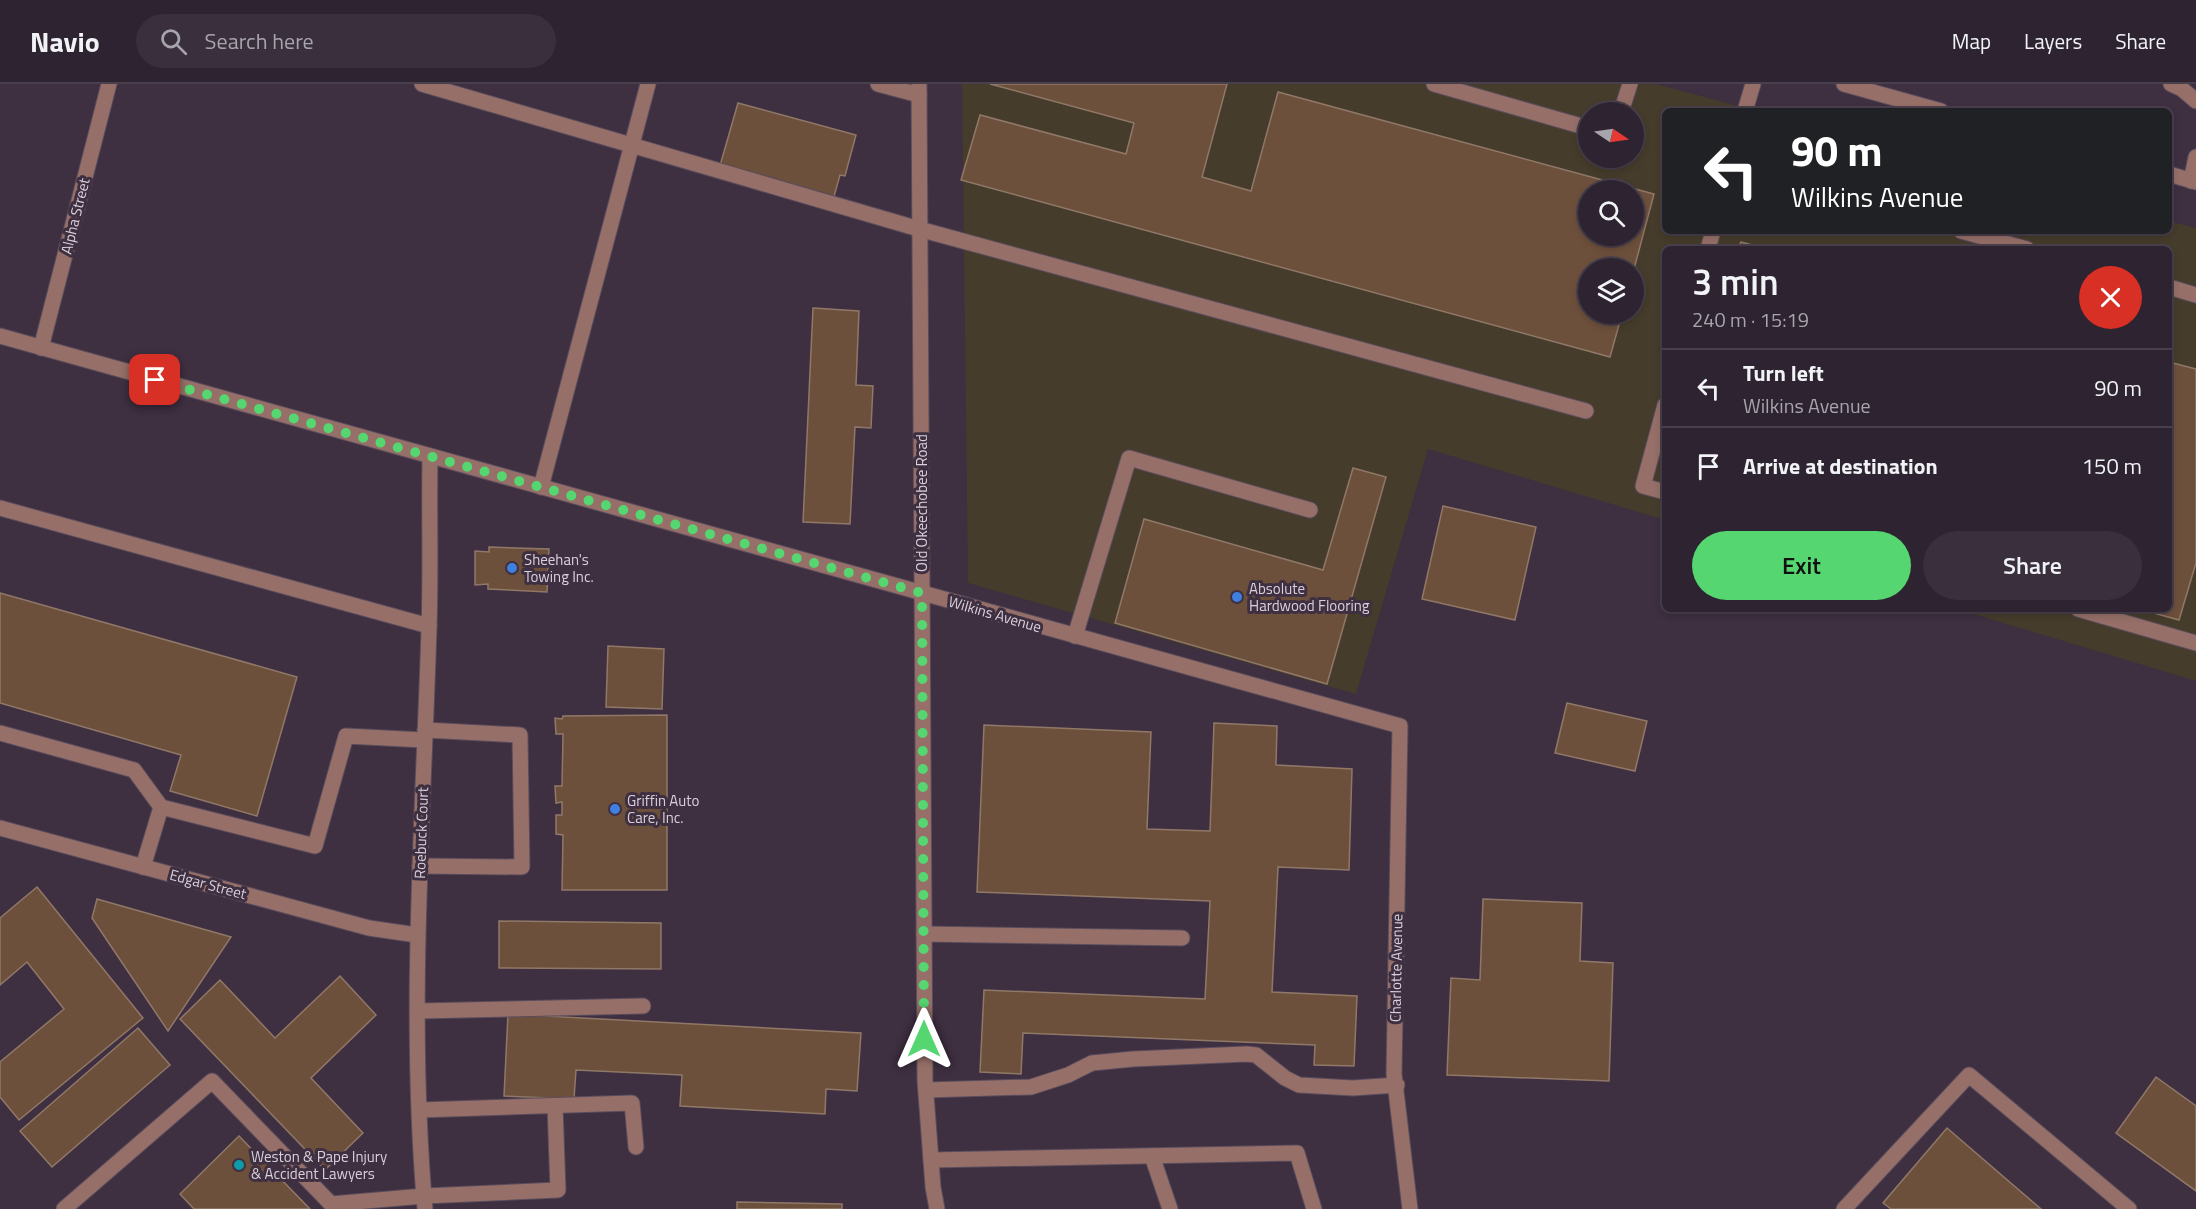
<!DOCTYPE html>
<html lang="en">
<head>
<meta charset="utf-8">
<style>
  body { margin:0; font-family:"Titillium Web",sans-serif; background:#3a2f3d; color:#f1f3f6; height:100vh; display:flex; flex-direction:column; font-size:22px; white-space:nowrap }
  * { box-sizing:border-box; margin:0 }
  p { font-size:20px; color:#a7a4ab }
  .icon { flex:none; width:33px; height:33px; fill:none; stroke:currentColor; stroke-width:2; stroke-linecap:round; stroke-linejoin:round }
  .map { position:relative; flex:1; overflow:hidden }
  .sheet { position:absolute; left:1662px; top:162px; width:510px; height:366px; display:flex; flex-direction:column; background:#2e2331; border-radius:9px; box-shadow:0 3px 9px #0003,0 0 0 2px #49404d }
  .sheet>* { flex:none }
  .guide { position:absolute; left:1662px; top:24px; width:510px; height:126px; border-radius:9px; box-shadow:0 3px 9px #0003,0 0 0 2px #49404d; background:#202124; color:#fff; overflow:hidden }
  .needle { width:39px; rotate:103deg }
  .controls { position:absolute; left:1578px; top:18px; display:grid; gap:12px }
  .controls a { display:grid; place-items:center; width:66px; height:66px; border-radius:50%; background:#2e2331; box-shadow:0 3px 9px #0003,0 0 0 2px #49404d; font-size:30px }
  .pin { position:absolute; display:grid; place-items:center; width:51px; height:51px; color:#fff; margin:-26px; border-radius:12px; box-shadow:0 3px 9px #0006 }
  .me { position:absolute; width:66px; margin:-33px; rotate:0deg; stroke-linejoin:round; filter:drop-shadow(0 0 4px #0008) }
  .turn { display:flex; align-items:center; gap:21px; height:126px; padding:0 30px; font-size:27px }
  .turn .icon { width:78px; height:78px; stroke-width:2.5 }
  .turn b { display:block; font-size:42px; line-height:51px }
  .round { display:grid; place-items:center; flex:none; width:63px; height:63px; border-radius:32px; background:#3a2f3d }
  .headline { display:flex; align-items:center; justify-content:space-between; height:102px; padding:0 30px }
  h1 { font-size:36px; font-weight:600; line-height:45px }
  .primary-button { display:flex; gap:12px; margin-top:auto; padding:12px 30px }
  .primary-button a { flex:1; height:69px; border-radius:36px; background:#55d671; color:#111; font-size:24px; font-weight:600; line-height:69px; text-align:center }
  .primary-button a+a { background:#3a2f3d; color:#f1f3f6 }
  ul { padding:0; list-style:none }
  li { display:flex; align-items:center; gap:18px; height:78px; padding:0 30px; border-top:2px solid #49404d }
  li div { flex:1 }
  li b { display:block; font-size:22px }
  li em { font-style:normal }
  header { display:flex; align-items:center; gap:36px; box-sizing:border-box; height:84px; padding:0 30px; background:#2e2331; border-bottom:2px solid #49404d }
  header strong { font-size:28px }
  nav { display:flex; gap:33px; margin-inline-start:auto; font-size:21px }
  .search { width:420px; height:54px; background:#3a2f3d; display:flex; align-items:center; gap:15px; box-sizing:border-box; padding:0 21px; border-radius:33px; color:#a7a4ab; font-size:22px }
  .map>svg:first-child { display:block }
  .commercial { fill:#453c2b; fill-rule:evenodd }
  .building { fill:#6d503c; stroke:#907868; stroke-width:1.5; fill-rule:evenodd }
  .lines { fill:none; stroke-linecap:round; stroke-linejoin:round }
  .minor-casing { stroke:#5a4c5d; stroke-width:17 }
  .minor { stroke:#967068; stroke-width:15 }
  .route { stroke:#55d671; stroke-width:10; stroke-dasharray:0 18 }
  .shop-dot { fill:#3f7fe0; stroke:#3e2f41; stroke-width:2 }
  .culture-dot { fill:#0f9aa8; stroke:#3e2f41; stroke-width:2 }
  .labels { text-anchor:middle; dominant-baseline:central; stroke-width:6; stroke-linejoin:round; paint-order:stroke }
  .street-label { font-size:15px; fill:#dad0dc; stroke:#3e2f41 }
  .poi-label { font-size:15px; fill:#dad0dc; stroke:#3e2f41; text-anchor:start }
</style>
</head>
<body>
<header>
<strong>Navio</strong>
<div class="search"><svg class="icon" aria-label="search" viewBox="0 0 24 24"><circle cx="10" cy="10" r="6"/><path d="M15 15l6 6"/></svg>Search here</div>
<nav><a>Map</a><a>Layers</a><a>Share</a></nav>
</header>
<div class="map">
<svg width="2196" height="1125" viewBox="0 0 2196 1125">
  <rect width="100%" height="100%" fill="#3e2f41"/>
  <path class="commercial" d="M962,0H1656L1757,27H1665V147H2169V137L2196,144V597L1957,525H2169V165H1665V436L1428,365L1356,610L968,499ZM1588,28H1634V74H1588ZM1588,106H1634V152H1588ZM1588,184H1634V230H1588Z"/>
  <g class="building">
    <path d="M990,0H1227L1202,93L1251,107L1278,8L1654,110L1634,185L1588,184V230H1622L1610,273L961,96L980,31L1126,70L1134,39ZM1588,106H1634V152H1588Z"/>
    <path d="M738,19L856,51L845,92L840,91L833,116L719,85Z"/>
    <path d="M1741,158L1767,165H1738Z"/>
    <path d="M813,224L859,227L856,301L873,302L871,344L855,343L850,440L803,438Z"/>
    <path d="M2169,278L2196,285V479L2179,536L2139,525H2169Z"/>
    <path d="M1353,384L1386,393L1327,600L1115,539L1144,435L1323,486Z"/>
    <path d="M1443,422L1536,443L1515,536L1422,515Z"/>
    <path d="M489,463L549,465L547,508L488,505V500L475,501V467L489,468Z"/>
    <path d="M0,509L297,593L257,732L170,707L181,671L0,619Z"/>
    <path d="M608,562L664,565L662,625L606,623Z"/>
    <path d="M1567,619L1647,637L1635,687L1555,669Z"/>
    <path d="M667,631V806H562L563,751L556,750V731H562V718L556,719L555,702H562L563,650H556L555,634L562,635L563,632Z"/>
    <path d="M1214,639L1277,642L1276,681L1352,685L1349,786L1278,783L1272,908L1357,912L1354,982L1314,981L1315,961L1023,949L1021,990L980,988L984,906L1205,915L1210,817L977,808L984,641L1151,648L1147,745L1210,747Z"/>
    <path d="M37,803L143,934L19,1036L0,1013V978L64,925L27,878L0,901V834Z"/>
    <path d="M97,815L231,853L168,947L92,834Z"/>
    <path d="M1483,815L1582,819L1580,877L1613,879L1609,997L1447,991L1451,894L1480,896Z"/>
    <path d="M499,837L661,839V885L499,884Z"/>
    <path d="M340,892L376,931L311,994L363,1049L325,1086L180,935L220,896L275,954Z"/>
    <path d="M508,930L861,949L857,1007L826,1005L825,1030L680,1022L682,991L576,986L574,1015L504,1012Z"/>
    <path d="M138,944L170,981L52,1083L20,1047Z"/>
    <path d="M2156,993L2196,1022V1107L2116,1049Z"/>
    <path d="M1947,1044L2041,1125H1891L1883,1119Z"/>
    <path d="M239,1052L310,1125H194L180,1110Z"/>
    <path d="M737,1118L842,1120V1125H737Z"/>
  </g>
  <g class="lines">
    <g class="minor-casing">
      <g id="minor">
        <path d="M422,0L919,145L1586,327"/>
        <path d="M878,0L919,11"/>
        <path d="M919,0L925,997L933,1103L937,1125"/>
        <path d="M1434,0L1588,44"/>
        <path d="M1844,0L1941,27"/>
        <path d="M2171,0L2182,5L2196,17"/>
        <path d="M1745,27L1753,0"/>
        <path d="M1621,28L1630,0"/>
        <path d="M2169,90L2196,98"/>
        <path d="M2191,97L2196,73"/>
        <path d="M1961,147L2027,165"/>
        <path d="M1708,165L1713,147"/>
        <path d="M2169,203L2196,211"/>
        <path d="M0,252L1400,642L1394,990L1410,1125"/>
        <path d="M41,264L109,0"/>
        <path d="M1665,321L1643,402L1665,408"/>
        <path d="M541,403L648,0"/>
        <path d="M0,424L429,542"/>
        <path d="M2078,525L2196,559"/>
        <path d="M1075,552L1129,374L1310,426"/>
        <path d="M0,649L134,686L161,723L143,783"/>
        <path d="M161,723L315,762L346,652L424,656"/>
        <path d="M0,744L369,844L417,851"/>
        <path d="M420,782L522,783L520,651L425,646"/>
        <path d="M924,850L1182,854"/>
        <path d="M418,927L643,922"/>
        <path d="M926,1006L1031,1003L1068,991L1092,979L1133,975L1246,970L1256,971L1285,994L1299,1001L1353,1004L1397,1001"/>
        <path d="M420,1026L632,1019L636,1063"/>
        <path d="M1152,1072L1170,1125"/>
        <path d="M931,1076L1297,1069L1314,1125"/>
        <path d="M64,1125L212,997L331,1120L424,1112L558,1106L555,1022"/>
        <path d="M425,1125C408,932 423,738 429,545C431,487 429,430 430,372"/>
        <path d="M1844,1125L1969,991L2129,1125"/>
      </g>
    </g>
    <use href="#minor" class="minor"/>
  </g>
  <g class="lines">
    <path class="route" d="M155,296L922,509L924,955"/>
  </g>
  <g class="shop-dot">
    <circle cx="512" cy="484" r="6"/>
    <circle cx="1237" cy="513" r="6"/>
    <circle cx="615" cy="725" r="6"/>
  </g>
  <circle class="culture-dot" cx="239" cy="1081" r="6"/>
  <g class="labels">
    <g class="street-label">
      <text transform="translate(75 132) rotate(-76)">Alpha Street</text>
      <text transform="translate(921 419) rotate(-90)">Old Okeechobee Road</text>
      <text transform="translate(995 530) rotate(16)">Wilkins Avenue</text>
      <text transform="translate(421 749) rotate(-88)">Roebuck Court</text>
      <text transform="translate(208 800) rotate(15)">Edgar Street</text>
      <text transform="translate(1396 884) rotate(-89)">Charlotte Avenue</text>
    </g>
    <g class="poi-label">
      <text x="524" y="475">Sheehan's<tspan x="524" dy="17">Towing Inc.</tspan></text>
      <text x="1249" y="504">Absolute<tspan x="1249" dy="17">Hardwood Flooring</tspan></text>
      <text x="627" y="716">Griffin Auto<tspan x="627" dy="17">Care, Inc.</tspan></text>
      <text x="251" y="1072">Weston &amp; Pape Injury<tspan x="251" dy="17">&amp; Accident Lawyers</tspan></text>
    </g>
  </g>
</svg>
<div class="controls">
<a><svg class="needle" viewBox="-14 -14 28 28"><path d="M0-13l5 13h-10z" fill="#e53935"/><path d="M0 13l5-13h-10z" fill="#a7a4ab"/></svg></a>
<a><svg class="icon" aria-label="search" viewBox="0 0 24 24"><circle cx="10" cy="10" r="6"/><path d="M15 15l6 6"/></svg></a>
<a><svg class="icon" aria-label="layers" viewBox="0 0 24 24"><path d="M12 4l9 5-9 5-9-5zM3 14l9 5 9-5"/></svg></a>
</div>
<div class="pin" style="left:155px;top:296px;background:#d93025"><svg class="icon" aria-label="arrive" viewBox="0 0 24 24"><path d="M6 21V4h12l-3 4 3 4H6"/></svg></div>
<svg class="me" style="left:924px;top:955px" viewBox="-20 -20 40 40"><path d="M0-17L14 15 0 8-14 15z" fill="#55d671" stroke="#fff" stroke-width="4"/></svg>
<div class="guide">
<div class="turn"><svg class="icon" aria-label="left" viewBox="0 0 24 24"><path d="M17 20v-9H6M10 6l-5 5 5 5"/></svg><div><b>90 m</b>Wilkins Avenue</div></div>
</div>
<section class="sheet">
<div class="headline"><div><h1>3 min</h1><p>240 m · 15:19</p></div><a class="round" style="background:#d93025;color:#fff"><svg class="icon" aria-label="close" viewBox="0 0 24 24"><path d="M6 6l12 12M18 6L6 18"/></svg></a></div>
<ul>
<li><svg class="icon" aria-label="left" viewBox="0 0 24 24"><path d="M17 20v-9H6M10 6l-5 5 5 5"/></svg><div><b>Turn left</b><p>Wilkins Avenue</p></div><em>90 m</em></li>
<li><svg class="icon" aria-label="arrive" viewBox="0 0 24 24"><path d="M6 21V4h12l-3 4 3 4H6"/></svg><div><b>Arrive at destination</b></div><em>150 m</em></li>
</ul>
<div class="primary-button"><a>Exit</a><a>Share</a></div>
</section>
</div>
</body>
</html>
